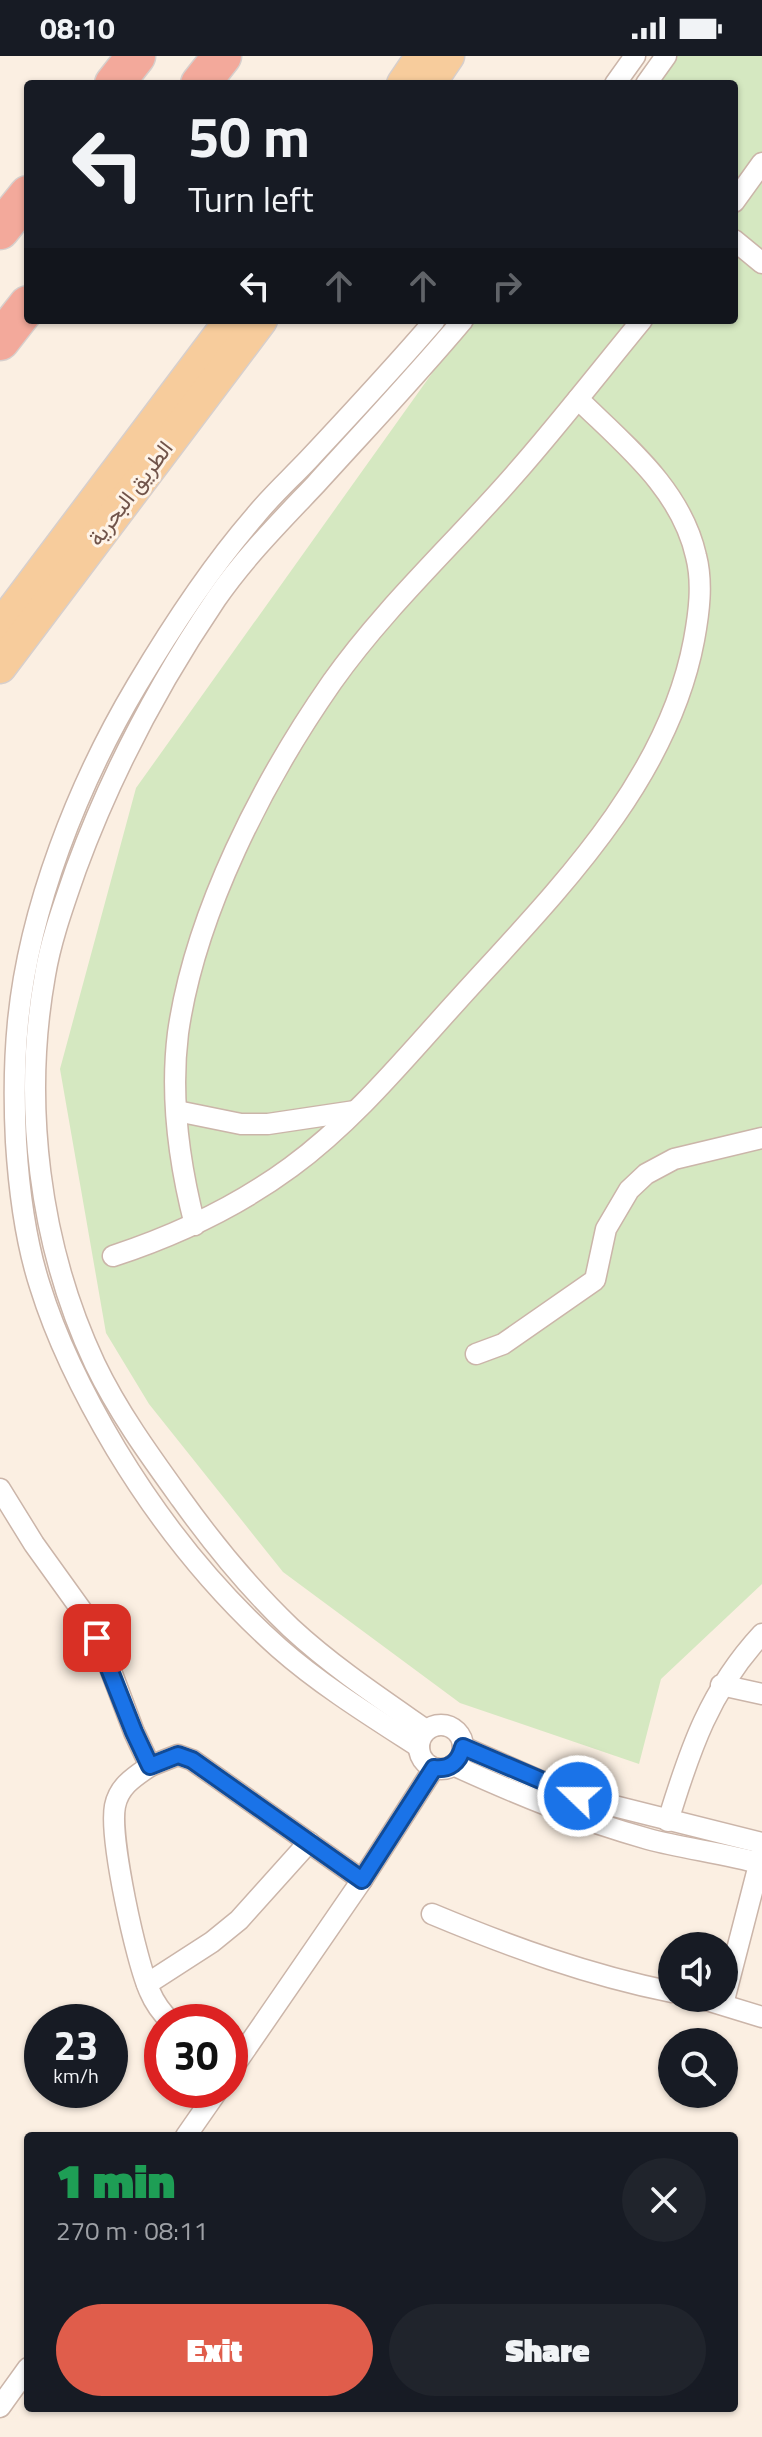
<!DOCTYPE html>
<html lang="en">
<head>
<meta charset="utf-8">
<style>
  body { margin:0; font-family:"Titillium Web",Vazirmatn,sans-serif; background:#20242c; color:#f1f3f6; height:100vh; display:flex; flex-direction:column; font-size:30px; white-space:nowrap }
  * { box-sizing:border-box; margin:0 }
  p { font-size:26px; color:#9ea1a6 }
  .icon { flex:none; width:44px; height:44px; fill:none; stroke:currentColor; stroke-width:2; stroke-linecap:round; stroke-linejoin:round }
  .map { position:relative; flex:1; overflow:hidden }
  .side { position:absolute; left:24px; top:2076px; width:714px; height:280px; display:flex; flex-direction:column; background:#171b24; border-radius:8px; box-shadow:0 2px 6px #0004 }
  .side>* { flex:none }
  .top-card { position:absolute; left:24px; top:24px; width:714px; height:244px; border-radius:8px; box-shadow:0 2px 6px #0004; background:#171b24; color:#f1f3f6; overflow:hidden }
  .controls { position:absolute; left:658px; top:1876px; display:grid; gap:16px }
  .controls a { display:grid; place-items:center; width:80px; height:80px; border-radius:50%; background:#171b24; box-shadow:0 2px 6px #0004; font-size:40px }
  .speed { position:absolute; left:24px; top:1948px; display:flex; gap:16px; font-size:40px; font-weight:700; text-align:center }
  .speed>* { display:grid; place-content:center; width:104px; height:104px; border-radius:50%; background:#171b24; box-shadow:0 2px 6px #0004; line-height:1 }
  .speed small { font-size:20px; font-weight:400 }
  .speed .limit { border:12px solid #d22; background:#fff; color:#111 }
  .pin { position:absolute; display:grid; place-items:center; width:68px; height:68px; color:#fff; margin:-34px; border-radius:16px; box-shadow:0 4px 12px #0006 }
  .me { position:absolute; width:88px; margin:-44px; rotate:292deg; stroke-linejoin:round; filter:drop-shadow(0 0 6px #0008) }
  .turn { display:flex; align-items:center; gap:28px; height:168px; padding:0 32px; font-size:36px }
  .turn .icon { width:104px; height:104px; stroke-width:2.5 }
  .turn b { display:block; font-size:56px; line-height:68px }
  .lanes { display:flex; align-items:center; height:76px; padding:0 32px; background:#0003; justify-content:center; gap:40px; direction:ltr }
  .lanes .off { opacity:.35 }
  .round { display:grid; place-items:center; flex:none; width:84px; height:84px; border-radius:42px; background:#20242c }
  .summary { display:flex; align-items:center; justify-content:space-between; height:136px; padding:0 32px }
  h1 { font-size:48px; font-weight:800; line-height:60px; color:#1e9e55 }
  .primary-button { display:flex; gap:16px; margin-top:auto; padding:16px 32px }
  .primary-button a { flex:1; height:92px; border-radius:48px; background:#e05d4b; color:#fff; font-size:32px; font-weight:800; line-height:92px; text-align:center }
  .primary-button a+a { background:#20242c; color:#f1f3f6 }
  .status { display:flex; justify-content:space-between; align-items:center; height:56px; padding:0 40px; background:#171b24; direction:ltr }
  .status svg { height:22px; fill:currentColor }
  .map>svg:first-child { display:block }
  .green { fill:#d5e8c1 }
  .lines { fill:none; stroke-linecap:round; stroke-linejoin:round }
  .street-casing { stroke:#cbb5a9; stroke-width:23 }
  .primary-casing { stroke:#d7cfcc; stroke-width:35 }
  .highway-casing { stroke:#d7cfcc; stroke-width:41 }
  .street { stroke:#fff; stroke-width:20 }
  .primary { stroke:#f7cc9c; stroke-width:32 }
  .highway { stroke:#f3a99b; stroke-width:38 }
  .route-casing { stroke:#114b97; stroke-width:20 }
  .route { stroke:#1a73e8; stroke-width:14 }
  .labels { text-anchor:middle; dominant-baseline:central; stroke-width:6; stroke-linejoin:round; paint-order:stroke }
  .street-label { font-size:22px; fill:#71544a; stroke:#fef3e7 }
</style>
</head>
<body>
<div class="status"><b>08:10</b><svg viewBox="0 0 49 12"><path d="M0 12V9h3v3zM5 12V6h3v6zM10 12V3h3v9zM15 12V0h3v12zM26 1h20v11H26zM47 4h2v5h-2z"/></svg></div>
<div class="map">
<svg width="762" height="2381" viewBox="0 0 762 2381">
  <rect width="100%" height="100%" fill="#fbefe2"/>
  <path class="green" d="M661,0H762V1528L661,1623L639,1708L460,1647L283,1516L149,1348L106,1277L60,1013L136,732L470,264H734V28H641Z"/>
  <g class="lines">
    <g class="street-casing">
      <g id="street">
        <path d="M615,28L635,0"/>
        <path d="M646,28L666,0"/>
        <path d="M734,146L762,107"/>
        <path d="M734,184L762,207"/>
        <path d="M177,1055L241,1068H268L355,1055"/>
        <path d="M195,1169C179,1107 170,1041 178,977C195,857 263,725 332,626C385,551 455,487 515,418C559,368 600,315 642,264"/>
        <path d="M113,1200C177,1179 238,1150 291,1111C354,1065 406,1001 458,944C553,839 667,728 694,584C699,557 703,527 696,500C681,433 625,389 578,343"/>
        <path d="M476,1298L503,1288L595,1224L606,1173L629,1134L646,1118L674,1103L762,1082"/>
        <path d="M0,1433L34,1488L85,1559L108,1607L134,1676L150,1710C134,1721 119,1730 115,1750C109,1781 136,1906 150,1936C155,1948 162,1957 171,1966"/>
        <path d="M721,1629L762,1638"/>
        <circle cx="441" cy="1691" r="22"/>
        <path d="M426,1674C380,1642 332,1610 291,1572C250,1533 214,1489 181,1443C150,1400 118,1356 95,1308C39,1189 22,1047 45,919C51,883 64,848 76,813C111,718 159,627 216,543C245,501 281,465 316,428C365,374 416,320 463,264"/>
        <path d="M419,1691C371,1660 321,1629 279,1592C215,1535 160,1466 116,1393C85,1341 58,1288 40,1230C25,1184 19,1134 16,1086C14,1046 14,1007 18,966C29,852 78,728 137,629C172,570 210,512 255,460C271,440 290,423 308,404C351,358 394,312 435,264"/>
        <path d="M463,1691L538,1724L602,1747L762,1787"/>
        <path d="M453,1709C519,1739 577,1763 648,1783C685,1793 725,1797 762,1808"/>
        <path d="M150,1710L178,1699L192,1704L362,1824"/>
        <path d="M668,1765C690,1693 710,1634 762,1578"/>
        <path d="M432,1858C511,1891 588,1919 672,1936"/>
        <path d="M147,1928L212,1886L239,1864L309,1786"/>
        <path d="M700,1942L762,1961"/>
        <path d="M723,1948L762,1797"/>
        <path d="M230,2008L234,2010L362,1824L434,1712"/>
        <path d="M186,2080L218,2034"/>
        <path d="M0,2351L28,2312"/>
      </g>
    </g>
    <g class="primary-casing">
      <g id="primary">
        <path d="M403,28L422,0"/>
        <path d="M429,28L448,0"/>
        <path d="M0,571L231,264"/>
        <path d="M0,611L261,264"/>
      </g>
    </g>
    <g class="highway-casing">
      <g id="highway">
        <path d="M114,28L136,0"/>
        <path d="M200,28L222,0"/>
        <path d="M0,174L28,139"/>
        <path d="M0,285L28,249"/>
      </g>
    </g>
    <use href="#street" class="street"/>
    <use href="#primary" class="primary"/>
    <use href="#highway" class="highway"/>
  </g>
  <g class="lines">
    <g class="route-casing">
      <path id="route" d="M97,1582L134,1676L150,1710L178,1699L192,1704L362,1824L434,1712C450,1714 459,1706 463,1691L578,1740"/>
    </g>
    <use href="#route" class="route"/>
  </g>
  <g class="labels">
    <g class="street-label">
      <text transform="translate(130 437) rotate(-53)">الطريق البحرية</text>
    </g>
  </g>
</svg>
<div class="controls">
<a><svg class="icon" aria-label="sound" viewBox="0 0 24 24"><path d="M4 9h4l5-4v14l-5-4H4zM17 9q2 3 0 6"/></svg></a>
<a><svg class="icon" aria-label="search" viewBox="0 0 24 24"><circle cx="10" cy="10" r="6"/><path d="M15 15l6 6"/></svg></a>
</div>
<div class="speed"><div>23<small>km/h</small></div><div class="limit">30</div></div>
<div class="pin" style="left:97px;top:1582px;background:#d93025"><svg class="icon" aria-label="arrive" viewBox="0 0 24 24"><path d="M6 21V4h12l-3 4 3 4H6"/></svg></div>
<svg class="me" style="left:578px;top:1740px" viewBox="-20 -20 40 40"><circle r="17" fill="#1a73e8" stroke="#fff" stroke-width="3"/><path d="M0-11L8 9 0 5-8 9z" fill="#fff"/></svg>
<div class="top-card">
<div class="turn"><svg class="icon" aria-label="left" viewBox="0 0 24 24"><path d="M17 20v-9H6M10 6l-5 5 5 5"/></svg><div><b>50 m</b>Turn left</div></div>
<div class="lanes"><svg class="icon" aria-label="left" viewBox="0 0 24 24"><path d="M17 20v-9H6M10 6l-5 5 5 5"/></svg><svg class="icon off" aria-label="ahead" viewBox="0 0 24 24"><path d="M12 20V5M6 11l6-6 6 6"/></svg><svg class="icon off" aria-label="ahead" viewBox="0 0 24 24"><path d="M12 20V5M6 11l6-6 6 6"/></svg><svg class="icon off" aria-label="right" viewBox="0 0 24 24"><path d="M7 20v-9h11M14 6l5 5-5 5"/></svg></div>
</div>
<section class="side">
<div class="summary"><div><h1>1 min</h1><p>270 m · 08:11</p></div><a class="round"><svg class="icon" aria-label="close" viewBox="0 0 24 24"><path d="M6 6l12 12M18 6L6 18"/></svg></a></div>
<div class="primary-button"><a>Exit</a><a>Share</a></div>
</section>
</div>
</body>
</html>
